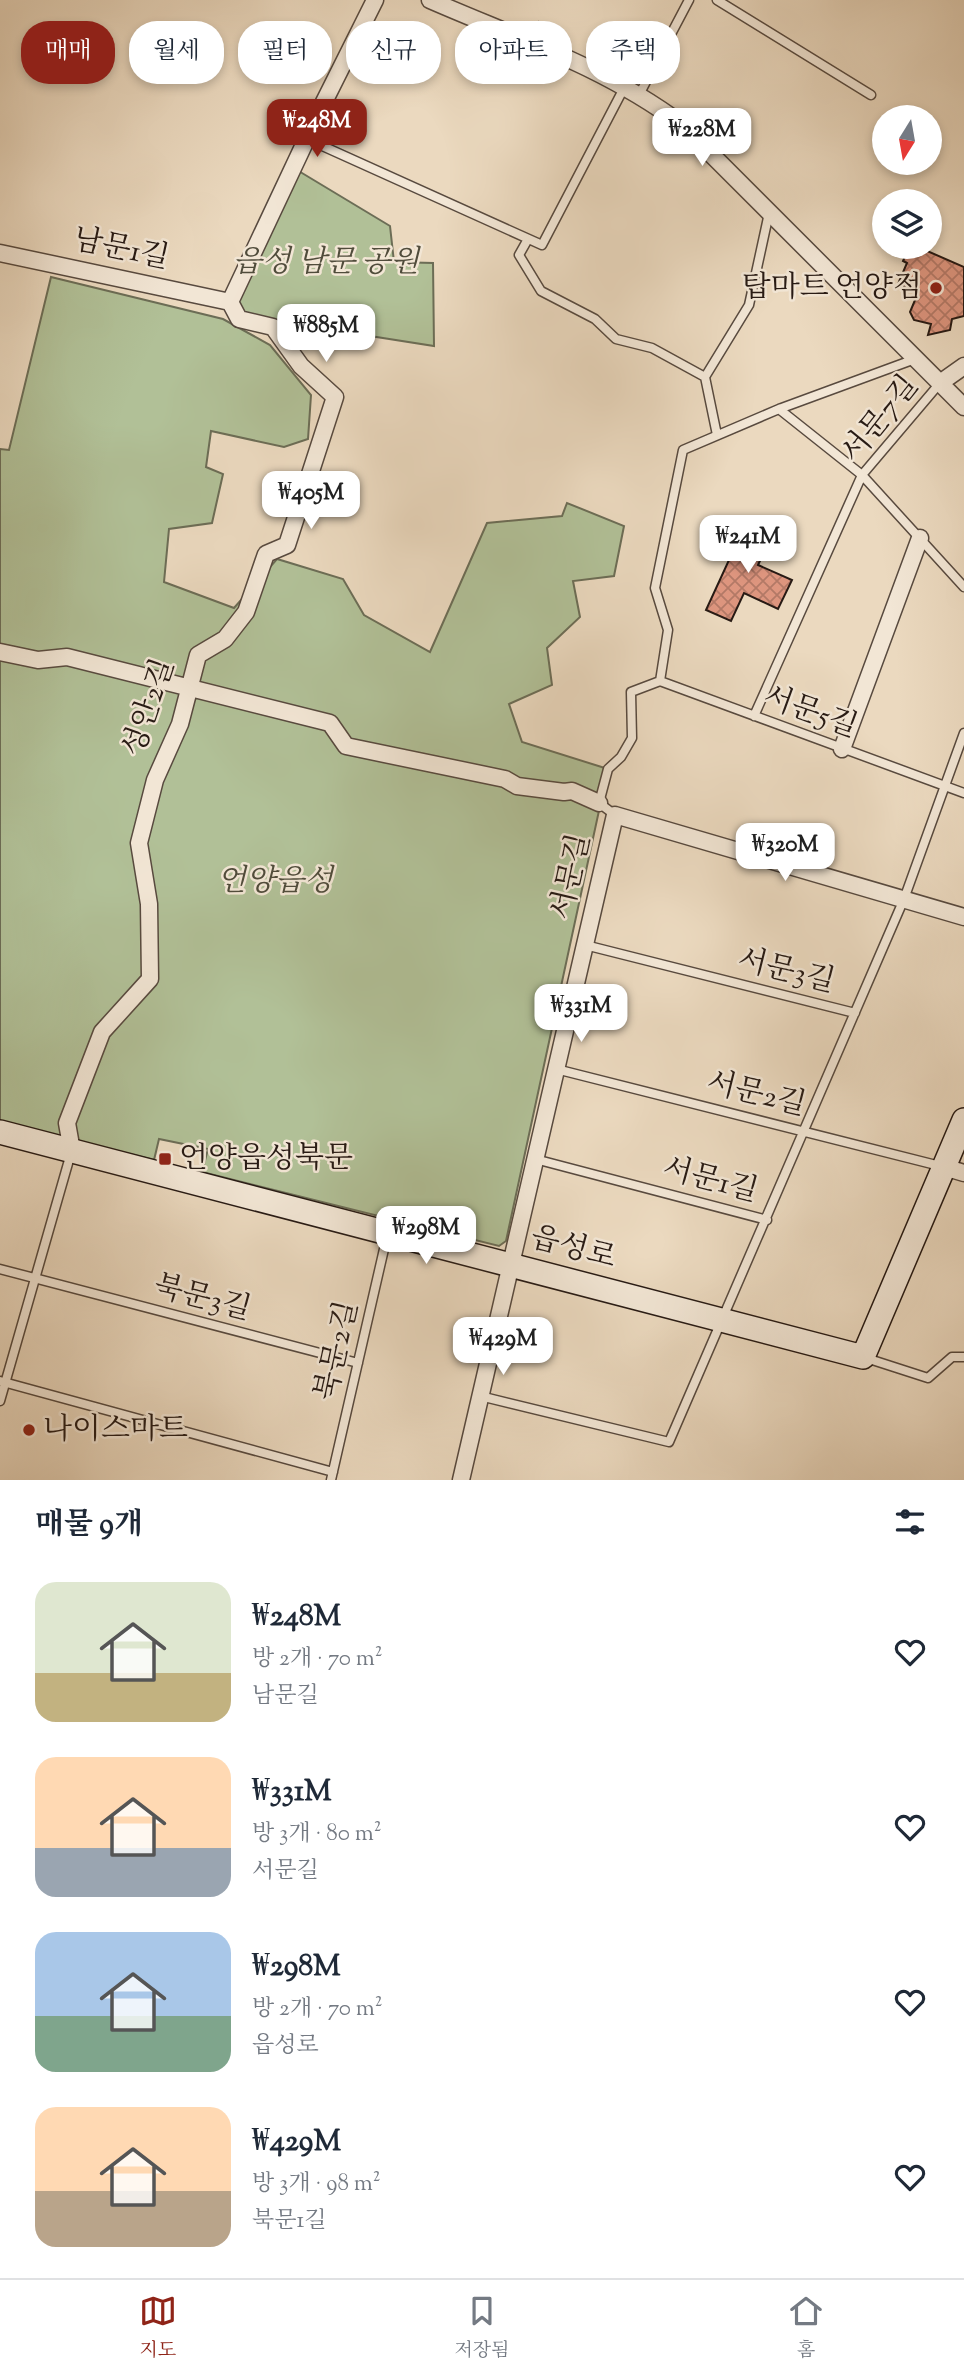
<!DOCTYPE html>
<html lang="ko">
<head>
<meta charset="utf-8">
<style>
  :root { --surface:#fff; --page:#f6f6f7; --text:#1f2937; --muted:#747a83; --line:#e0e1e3; --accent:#8f2418 }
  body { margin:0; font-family:"Sorts Mill Goudy","Noto Serif KR",serif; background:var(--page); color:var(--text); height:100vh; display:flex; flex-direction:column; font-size:26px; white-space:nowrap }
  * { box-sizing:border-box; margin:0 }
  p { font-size:23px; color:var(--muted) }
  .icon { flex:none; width:38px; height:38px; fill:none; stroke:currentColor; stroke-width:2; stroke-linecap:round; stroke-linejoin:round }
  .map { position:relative; height:1480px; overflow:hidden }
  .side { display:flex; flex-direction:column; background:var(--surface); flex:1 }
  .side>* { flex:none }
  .hud { position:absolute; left:21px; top:21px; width:922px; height:63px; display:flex; gap:14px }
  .needle { width:46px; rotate:191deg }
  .tools { position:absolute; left:872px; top:105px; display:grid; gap:14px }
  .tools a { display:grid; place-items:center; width:70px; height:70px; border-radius:50%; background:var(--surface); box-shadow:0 4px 10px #0003; font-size:35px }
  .price { position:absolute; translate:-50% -60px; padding:0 16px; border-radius:14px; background:#fff; color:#222; font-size:23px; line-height:46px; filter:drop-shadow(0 2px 4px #0008) }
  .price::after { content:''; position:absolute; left:50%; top:42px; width:21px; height:16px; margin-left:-10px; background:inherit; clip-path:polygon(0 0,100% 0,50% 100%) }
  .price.on { background:var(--accent); color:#fff }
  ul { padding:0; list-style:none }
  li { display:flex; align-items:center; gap:21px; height:175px; padding:0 35px }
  li span { display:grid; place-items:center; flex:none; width:196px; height:140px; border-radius:21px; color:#555 }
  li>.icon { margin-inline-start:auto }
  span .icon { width:84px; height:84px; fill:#fffc; stroke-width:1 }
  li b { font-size:30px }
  h2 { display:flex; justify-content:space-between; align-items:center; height:84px; padding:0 35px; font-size:30px }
  .pill { padding:0 24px; border-radius:28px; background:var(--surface); box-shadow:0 4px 10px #0003; font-size:24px; line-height:63px }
  .pill.on { background:var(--accent); color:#fff }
  .tabs { display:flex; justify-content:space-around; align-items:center; height:98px; border-top:2px solid var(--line); background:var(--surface); font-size:19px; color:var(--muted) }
  .tabs a { display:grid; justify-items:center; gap:4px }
  .tabs .on { color:var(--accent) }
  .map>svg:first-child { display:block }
</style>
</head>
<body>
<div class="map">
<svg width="964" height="1480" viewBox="0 0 964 1480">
  <defs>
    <pattern id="building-cross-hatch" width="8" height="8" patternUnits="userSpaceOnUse" patternTransform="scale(1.75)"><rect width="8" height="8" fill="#dd957e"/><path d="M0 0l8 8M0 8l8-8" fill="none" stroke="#b37966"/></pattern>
  </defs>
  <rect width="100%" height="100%" fill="#ebd9bf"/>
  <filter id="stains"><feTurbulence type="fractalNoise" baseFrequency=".00286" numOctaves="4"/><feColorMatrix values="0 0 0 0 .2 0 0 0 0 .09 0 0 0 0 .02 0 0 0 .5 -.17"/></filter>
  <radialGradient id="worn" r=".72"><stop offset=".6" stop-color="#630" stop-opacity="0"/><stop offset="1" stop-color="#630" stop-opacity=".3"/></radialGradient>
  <path fill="#b1c097" stroke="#6c6d56" stroke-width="2" d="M 297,170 L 390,226 L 394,262 L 433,263 L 434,346 L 243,316 L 238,300 Z
    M 51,277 L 223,319 L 270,345 L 311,395 L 308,439 L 284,447 L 211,431 L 206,467 L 223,474 L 212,523 L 169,529 L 164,582 L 234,608 L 277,559 L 343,579 L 364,615 L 430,652 L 487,523 L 562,516 L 567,503 L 624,526 L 614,576 L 573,581 L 580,617 L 547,648 L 552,685 L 509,704 L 522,742 L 608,769 L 506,1241 L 499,1246 L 202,1172 L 208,1149 L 159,1139 L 154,1160 L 0,1122 L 0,449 L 9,450 Z"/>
  <path fill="url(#building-cross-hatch)" stroke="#271a14" stroke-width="2" d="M 539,22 L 564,33 L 560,44 L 535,32 Z
    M 909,247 L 918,247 L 964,267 L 964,316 L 952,319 L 950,330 L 928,335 L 931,324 L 914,320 L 910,312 L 918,293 L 898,284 L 907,263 L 903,261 Z
    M 746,523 L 776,526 L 758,565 L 792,580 L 778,609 L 744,593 L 731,621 L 706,610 Z"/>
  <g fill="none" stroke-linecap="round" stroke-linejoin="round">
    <defs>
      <path id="lane" d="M 717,0 L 871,95
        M 639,95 L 689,0
        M 307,139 L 542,245 L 625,86
        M 528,239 L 519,255 L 541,291 L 595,319 L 616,339 L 652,348 L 705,377
        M 779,409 L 862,475 L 964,587
        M 717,435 L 705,377 L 749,305 L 769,213
        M 660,681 L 964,793
        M 754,716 L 862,475 L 940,383
        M 615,815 L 599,803 L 608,769 L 621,757 L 632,738 L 631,692 L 660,681 L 668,630 L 655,588 L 683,450 L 779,409 L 915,359
        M 585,945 L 855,1013
        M 556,1069 L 940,1166
        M 535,1159 L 767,1220
        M 0,1269 L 358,1363
        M 866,1358 L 928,1378 L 952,1357 L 964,1357
        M 0,1381 L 333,1472
        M 480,1396 L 669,1442 L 904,899 L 964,733
        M 0,1401 L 71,1153
        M 331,1480 L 387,1236"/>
      <path id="street" d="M 430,0 C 517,38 605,67 681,124 L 964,407
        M 0,253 L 230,302
        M 230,302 L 324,102 L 375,0
        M 940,383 L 964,366
        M 0,652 L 38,660 L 67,657 L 330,723 L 346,746 L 505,779 L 517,786 L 564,792 L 572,791 L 599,803
        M 842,749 L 920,538
        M 72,1151 L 67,1123 L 102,1032 L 150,979 L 149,904 L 139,843 L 155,780 L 180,724 L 198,655 L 225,639 L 246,612 L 266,554 L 287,545 L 335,397 L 301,366 L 273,327 L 239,319 L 230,302
        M 944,1167 L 964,1173
        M 461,1480 L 615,815 L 964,917"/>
      <path id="secondary" d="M 0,1132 L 863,1357 L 964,1120"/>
    </defs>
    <use href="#lane" stroke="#584a3f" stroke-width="11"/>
    <use href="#street" stroke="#584a3f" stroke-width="19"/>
    <use href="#secondary" stroke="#271a14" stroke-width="26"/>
    <use href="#lane" stroke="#f2e6d5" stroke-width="8"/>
    <use href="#street" stroke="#f2e6d5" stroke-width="16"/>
    <use href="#secondary" stroke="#f2e6d5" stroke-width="23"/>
  </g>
  <g fill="#8f2418" stroke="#f2e6d5" stroke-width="2.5">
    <circle cx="936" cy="288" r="7"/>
    <rect x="158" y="1152" width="14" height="14" rx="3.5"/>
    <circle cx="29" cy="1430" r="7"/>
  </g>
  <g text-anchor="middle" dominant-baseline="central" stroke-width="5" stroke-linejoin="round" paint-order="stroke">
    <g font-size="30" fill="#271a14" stroke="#f2e6d5">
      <text transform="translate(121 250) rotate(12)">남문1길</text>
      <text transform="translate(881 420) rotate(-51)">서문7길</text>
      <text transform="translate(150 708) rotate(-71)">성안2길</text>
      <text transform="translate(810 713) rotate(20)">서문5길</text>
      <text transform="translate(572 877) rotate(-77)">서문길</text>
      <text transform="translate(786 972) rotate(14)">서문3길</text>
      <text transform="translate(756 1095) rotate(14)">서문2길</text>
      <text transform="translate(710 1181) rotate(15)">서문1길</text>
      <text transform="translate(573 1249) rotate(15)">읍성로</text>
      <text transform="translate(202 1299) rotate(15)">북문3길</text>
      <text transform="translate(338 1351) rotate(-77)">북문2길</text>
    </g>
    <g font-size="30" font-style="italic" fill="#504c3b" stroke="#f2e6d5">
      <text x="326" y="263">읍성 남문 공원</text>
      <text x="275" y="882">언양읍성</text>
    </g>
    <g font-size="30" fill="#271a14" stroke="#f2e6d5" text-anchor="start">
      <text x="922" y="288" text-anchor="end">탑마트 언양점</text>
      <text x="179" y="1159">언양읍성북문</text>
      <text x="43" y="1430">나이스마트</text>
    </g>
  </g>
  <rect width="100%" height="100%" filter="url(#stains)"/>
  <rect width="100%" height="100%" fill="url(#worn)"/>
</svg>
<div class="tools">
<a><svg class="needle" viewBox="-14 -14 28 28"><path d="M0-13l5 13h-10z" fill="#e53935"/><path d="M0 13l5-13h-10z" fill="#747a83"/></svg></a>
<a><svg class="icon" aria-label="layers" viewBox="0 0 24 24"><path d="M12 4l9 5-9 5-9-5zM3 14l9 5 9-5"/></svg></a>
</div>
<b class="price on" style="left:317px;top:159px">₩248M</b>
<b class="price" style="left:702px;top:168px">₩228M</b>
<b class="price" style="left:326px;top:364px">₩885M</b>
<b class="price" style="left:311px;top:531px">₩405M</b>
<b class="price" style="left:748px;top:575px">₩241M</b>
<b class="price" style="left:785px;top:883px">₩320M</b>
<b class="price" style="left:581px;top:1044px">₩331M</b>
<b class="price" style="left:426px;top:1266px">₩298M</b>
<b class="price" style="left:503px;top:1377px">₩429M</b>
<div class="hud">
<a class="pill on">매매</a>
<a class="pill">월세</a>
<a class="pill">필터</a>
<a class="pill">신규</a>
<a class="pill">아파트</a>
<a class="pill">주택</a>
</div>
</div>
<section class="side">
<h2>매물 9개<svg class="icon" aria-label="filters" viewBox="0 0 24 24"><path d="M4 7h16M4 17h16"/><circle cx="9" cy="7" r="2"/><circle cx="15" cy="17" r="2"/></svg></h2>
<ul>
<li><span style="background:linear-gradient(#dfe7d0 65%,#c2b280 0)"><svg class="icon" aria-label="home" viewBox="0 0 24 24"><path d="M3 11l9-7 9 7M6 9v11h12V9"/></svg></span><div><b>₩248M</b><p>방 2개 · 70 m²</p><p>남문길</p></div><svg class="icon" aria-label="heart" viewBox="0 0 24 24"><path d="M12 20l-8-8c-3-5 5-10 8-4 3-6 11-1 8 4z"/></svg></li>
<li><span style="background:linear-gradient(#ffd9b3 65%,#9aa5b1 0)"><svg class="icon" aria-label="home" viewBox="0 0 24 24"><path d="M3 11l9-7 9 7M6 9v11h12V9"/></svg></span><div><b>₩331M</b><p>방 3개 · 80 m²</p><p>서문길</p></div><svg class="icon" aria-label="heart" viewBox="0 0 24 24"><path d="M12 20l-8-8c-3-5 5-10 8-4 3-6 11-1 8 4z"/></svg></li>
<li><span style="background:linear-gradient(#a9c7e8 60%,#7fa58c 0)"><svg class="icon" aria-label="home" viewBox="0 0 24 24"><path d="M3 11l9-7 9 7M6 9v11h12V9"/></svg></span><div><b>₩298M</b><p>방 2개 · 70 m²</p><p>읍성로</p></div><svg class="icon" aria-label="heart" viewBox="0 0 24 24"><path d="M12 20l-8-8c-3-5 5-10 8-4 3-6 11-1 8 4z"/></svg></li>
<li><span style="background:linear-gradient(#ffd9b3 60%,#b9a48a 0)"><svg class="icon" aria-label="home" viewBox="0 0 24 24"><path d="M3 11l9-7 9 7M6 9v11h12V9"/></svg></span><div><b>₩429M</b><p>방 3개 · 98 m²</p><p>북문1길</p></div><svg class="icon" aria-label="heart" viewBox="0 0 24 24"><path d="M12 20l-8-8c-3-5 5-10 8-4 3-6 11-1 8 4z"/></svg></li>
</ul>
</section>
<nav class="tabs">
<a class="on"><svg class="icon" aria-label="map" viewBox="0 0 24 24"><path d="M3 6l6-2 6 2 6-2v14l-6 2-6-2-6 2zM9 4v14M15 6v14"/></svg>지도</a>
<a><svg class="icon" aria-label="saved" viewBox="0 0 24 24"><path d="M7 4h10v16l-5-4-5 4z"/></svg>저장됨</a>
<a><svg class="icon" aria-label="home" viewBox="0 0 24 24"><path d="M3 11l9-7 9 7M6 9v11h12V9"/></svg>홈</a>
</nav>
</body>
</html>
